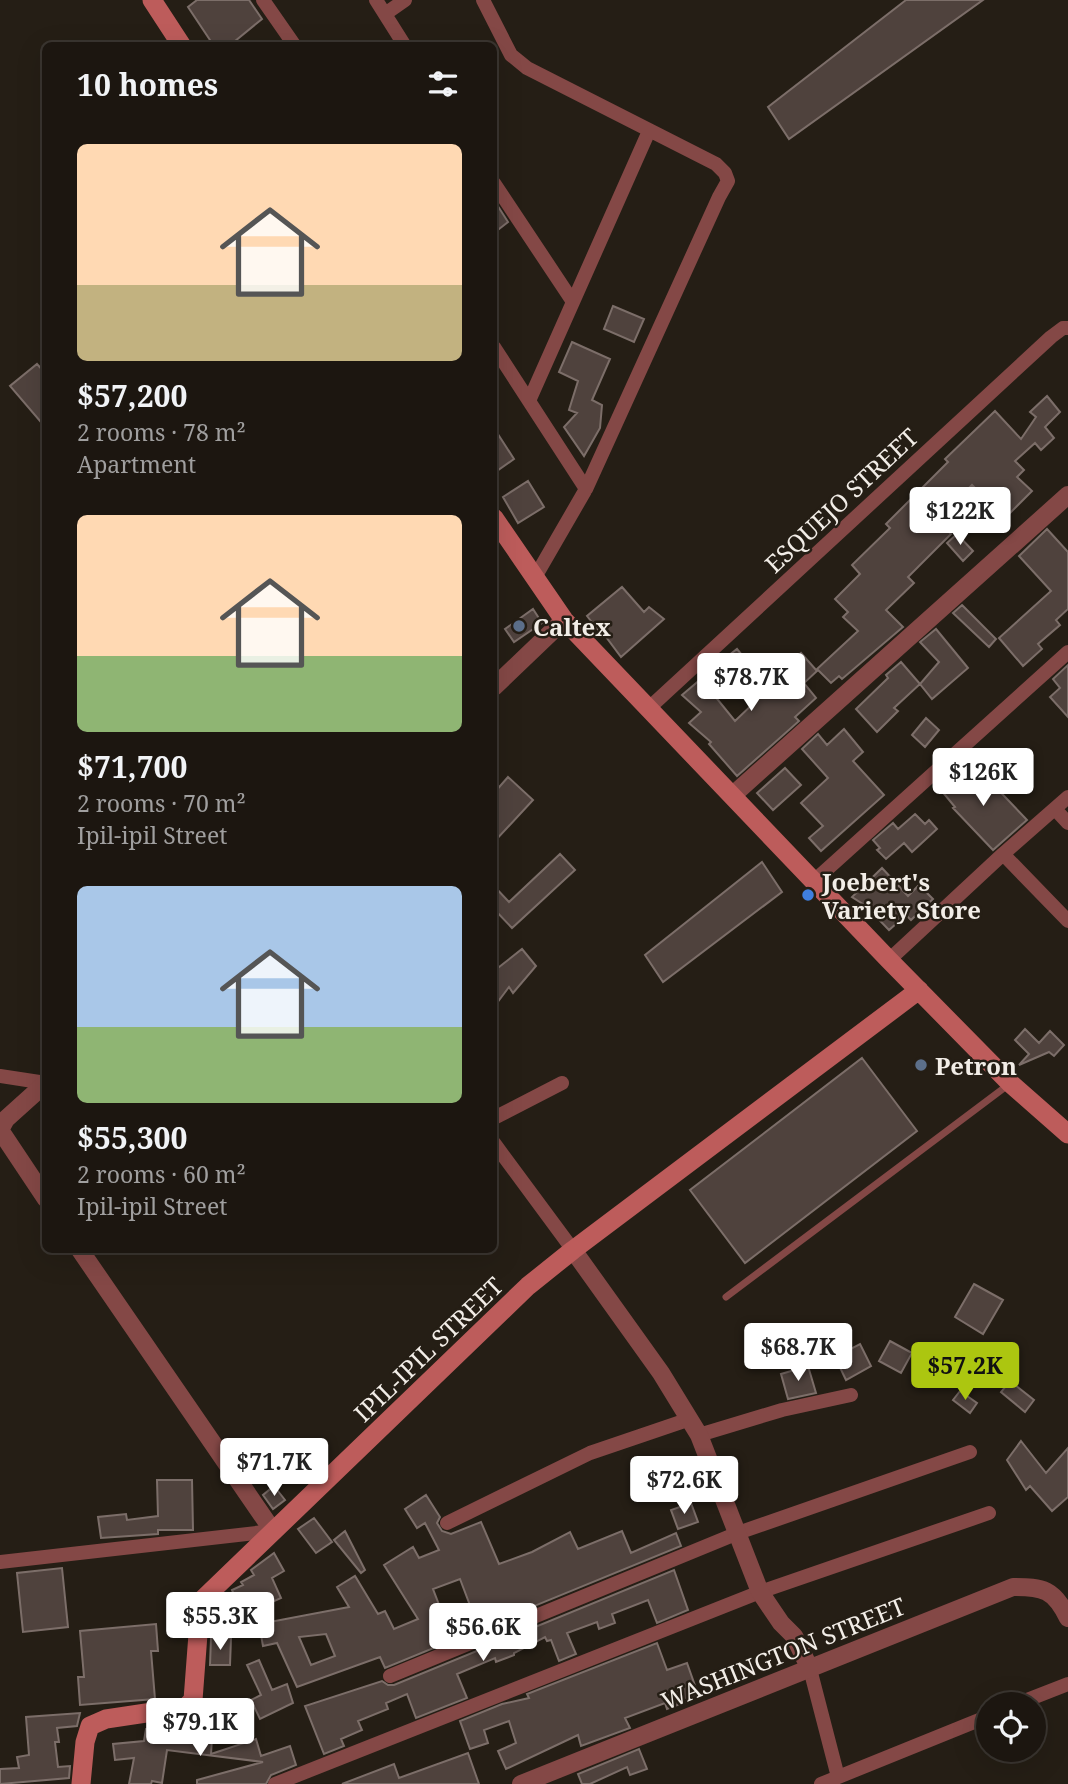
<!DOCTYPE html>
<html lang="en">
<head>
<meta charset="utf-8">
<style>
  :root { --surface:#1c1610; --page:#29231e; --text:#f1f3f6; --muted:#a09f9f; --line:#3a3530; --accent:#acc610 }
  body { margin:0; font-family:"Noto Serif",serif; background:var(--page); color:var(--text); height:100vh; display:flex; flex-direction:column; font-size:26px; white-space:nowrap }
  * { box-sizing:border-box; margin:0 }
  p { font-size:23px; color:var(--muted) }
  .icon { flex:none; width:38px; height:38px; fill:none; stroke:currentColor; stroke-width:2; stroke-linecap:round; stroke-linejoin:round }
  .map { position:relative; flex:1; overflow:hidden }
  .sheet { position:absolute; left:42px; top:42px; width:455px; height:1211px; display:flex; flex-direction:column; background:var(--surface); border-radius:10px; box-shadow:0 7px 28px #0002,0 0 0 2px var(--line) }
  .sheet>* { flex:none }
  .tools { position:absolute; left:976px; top:1692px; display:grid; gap:14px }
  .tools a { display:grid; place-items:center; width:70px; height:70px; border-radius:50%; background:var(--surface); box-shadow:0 7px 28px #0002,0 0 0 2px var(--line); font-size:35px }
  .price { position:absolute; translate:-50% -60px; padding:0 16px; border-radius:7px; background:#fff; color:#222; font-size:23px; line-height:46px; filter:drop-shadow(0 2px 4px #0008) }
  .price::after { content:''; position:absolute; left:50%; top:42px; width:21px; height:16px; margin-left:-10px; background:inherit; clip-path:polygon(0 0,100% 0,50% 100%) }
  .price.on { background:var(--accent); color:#111 }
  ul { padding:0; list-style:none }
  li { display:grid; align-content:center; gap:14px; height:371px; padding:0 35px }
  li span { display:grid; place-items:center; height:217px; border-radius:10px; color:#555 }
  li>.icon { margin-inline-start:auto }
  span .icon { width:126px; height:126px; fill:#fffc; stroke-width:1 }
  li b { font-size:30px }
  h2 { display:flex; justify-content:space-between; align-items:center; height:84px; padding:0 35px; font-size:30px }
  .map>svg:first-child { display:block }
</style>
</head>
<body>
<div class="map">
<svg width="1068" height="1784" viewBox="0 0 1068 1784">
  <rect width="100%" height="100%" fill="#251e15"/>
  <path fill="#4f423d" stroke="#7c6e69" stroke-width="2" fill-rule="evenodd" d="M 197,0 L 249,0 L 262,19 L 229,46 L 214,46 L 188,7 Z
    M 906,0 L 983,0 L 789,139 L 768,107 Z
    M 494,200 L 508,222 L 494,233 Z
    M 613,306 L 644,319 L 634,342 L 604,329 Z
    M 572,342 L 610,359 L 592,400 L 602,405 L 600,428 L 584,456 L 564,427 L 577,413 L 569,410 L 578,381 L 559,372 Z
    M 37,364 L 46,374 L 46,428 L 10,386 Z
    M 1047,396 L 1060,412 L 1045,427 L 1054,438 L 1041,450 L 1035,443 L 1015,461 L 1024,470 L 1017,477 L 1032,491 L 1005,518 L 972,485 L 937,520 L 951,534 L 908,577 L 914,583 L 886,610 L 903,627 L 842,679 L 839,676 L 831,683 L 817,669 L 858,631 L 843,617 L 848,612 L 835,599 L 860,574 L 852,565 L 890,528 L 886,524 L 948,462 L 945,459 L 995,411 L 1021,439 L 1036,417 L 1030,412 Z
    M 494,428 L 514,459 L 494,473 Z
    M 528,481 L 544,507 L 518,523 L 503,497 Z
    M 1047,529 L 1068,552 L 1068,609 L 1056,620 L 1060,625 L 1038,644 L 1042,649 L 1023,666 L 999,638 L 1051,591 L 1019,556 Z
    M 957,534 L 973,551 L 963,561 L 947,543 Z
    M 622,587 L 644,612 L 649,607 L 664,619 L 621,657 L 603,633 L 602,635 L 587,616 Z
    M 962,605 L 996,639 L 989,647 L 953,613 Z
    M 533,609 L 542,623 L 514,642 L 505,629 Z
    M 936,629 L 968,668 L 932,699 L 920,684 L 939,662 L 920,642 Z
    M 737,649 L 772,692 L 799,668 L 792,661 L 801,653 L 817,671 L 804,683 L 816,698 L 795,717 L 799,721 L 737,776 L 709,744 L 711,742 L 689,723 L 701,712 L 682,695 L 701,679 L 735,721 L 757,700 L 723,660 Z
    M 901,662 L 920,684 L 894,708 L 898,711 L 877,732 L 856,709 L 888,678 L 886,675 Z
    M 1068,665 L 1068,717 L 1050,697 L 1060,688 L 1053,679 Z
    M 926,718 L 939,730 L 925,747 L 912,735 Z
    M 844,729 L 863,752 L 853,761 L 884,795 L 821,851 L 809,838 L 823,826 L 801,803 L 828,778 L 802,749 L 818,734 L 827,745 Z
    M 785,768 L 801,785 L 773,810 L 757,793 Z
    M 959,771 L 974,789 L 986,777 L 1027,820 L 993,850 L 953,808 L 955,807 L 936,784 L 949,772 L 953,777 Z
    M 508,777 L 533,800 L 494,842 L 494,793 Z
    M 915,814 L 925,824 L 929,820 L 937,829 L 912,852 L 904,843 L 886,859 L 877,850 L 880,848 L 873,840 L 893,823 L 898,829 Z
    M 560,854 L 575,870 L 512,928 L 494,909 L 494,886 L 509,902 Z
    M 762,862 L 782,892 L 663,982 L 645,955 Z
    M 882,868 L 908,896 L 919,885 L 933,899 L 911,920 L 906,915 L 889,930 L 866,906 L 852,897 Z
    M 522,949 L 536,966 L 513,993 L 509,987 L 494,1007 L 494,971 Z
    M 1025,1029 L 1039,1043 L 1050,1031 L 1064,1045 L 1054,1056 L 1049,1052 L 1019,1065 L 1029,1054 L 1015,1040 Z
    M 862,1058 L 917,1131 L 745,1263 L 690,1190 Z
    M 974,1284 L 1003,1300 L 983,1334 L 955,1317 Z
    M 890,1341 L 912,1353 L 901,1373 L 879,1361 Z
    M 860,1344 L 871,1366 L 846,1380 L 835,1357 Z
    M 808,1366 L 816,1393 L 788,1399 L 781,1374 Z
    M 1010,1381 L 1034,1400 L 1025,1412 L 1001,1392 Z
    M 960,1391 L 977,1403 L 970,1413 L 953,1400 Z
    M 1021,1441 L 1046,1473 L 1068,1448 L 1068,1497 L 1052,1511 L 1030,1486 L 1026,1490 L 1007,1460 Z
    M 157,1480 L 192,1480 L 193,1530 L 158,1530 L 158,1534 L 101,1538 L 98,1517 L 126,1514 L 127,1520 L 158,1516 Z
    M 274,1486 L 285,1500 L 273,1509 L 263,1495 Z
    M 426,1495 L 440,1517 L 437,1523 L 442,1531 L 451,1534 L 481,1522 L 499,1564 L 532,1552 L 570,1532 L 578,1549 L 622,1531 L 631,1553 L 676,1533 L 681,1546 L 505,1618 L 500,1606 L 475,1617 L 480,1629 L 385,1668 L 380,1657 L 297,1687 L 277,1643 L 263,1646 L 259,1624 L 349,1607 L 337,1587 L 355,1576 L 378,1614 L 385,1611 L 394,1629 L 418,1619 L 384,1565 L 413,1547 L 419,1558 L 439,1550 L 425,1523 L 417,1528 L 405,1509 ZM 460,1579 L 474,1616 L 448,1628 L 433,1589 ZM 326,1634 L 335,1656 L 311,1665 L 299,1637 Z
    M 691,1503 L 698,1522 L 678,1529 L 671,1510 Z
    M 314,1518 L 332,1542 L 316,1553 L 298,1529 Z
    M 345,1531 L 365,1570 L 361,1573 L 334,1540 Z
    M 274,1553 L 284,1571 L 272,1578 L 281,1598 L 237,1618 L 235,1597 L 232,1590 L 243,1585 L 241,1582 L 254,1575 L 251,1570 Z
    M 62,1568 L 68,1627 L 23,1632 L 17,1573 Z
    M 674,1570 L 688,1610 L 657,1623 L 648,1600 L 612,1614 L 615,1623 L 599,1629 L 597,1622 L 567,1633 L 576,1654 L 559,1661 L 551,1640 L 547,1641 L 545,1637 L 514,1653 L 514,1655 L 496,1662 L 495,1658 L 457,1674 L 467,1698 L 416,1718 L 407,1694 L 386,1703 L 388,1709 L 358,1721 L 362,1730 L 341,1739 L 344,1746 L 324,1754 L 305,1706 L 382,1681 L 388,1685 L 394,1685 Z
    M 156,1624 L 158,1651 L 151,1651 L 155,1699 L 80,1705 L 78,1677 L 84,1677 L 80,1631 Z
    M 211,1638 L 231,1638 L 230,1665 L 210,1665 Z
    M 657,1643 L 667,1670 L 687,1663 L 699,1697 L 667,1709 L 665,1703 L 625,1718 L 630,1728 L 581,1746 L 578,1735 L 506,1769 L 498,1751 L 516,1743 L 509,1721 L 484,1730 L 488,1743 L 470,1749 L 460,1721 L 502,1704 L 529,1698 L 527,1694 Z
    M 259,1660 L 272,1690 L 287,1684 L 293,1703 L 260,1719 L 251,1700 L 261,1695 L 247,1665 Z
    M 80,1713 L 77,1726 L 57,1728 L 59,1742 L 55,1742 L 58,1767 L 70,1766 L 69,1778 L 0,1784 L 0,1769 L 19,1768 L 17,1757 L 29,1755 L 26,1717 Z
    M 146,1729 L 212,1738 L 211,1754 L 256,1739 L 261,1756 L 290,1746 L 296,1765 L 271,1775 L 266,1784 L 197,1784 L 197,1780 L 263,1762 L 167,1750 L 162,1783 L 152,1781 L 151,1784 L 129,1784 L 134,1758 L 115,1760 L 113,1744 L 144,1741 Z
    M 639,1749 L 647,1769 L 630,1775 L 627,1767 L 590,1784 L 582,1784 L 578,1774 Z
    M 468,1753 L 479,1784 L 342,1784 L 394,1764 L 399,1778 Z"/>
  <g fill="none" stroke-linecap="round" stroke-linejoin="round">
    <path stroke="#844846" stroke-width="7" d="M 726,1297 L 1008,1085"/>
    <path stroke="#844846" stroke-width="14" d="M 263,0 L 295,46
      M 376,0 L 405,46
      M 483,0 L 511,55 L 527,68 L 716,164 L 725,173 L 728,181 L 719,197 L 586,489 L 534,579
      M 385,14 L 405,0
      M 494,183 L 573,302
      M 494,347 L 586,489
      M 529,401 L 649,131
      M 648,709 L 1051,337 L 1063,328 L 1068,328
      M 1055,809 L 1068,823
      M 1003,854 L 1068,797
      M 814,881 L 1068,652
      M 889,960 L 1003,854 L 1068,921
      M 0,1076 L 46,1083
      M 494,1118 L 562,1083
      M 494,1143 L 573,1250
      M 699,1435 L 782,1410 L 851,1395
      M 447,1523 L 590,1453 L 690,1419
      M 0,1562 L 273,1531
      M 810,1669 L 838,1777
      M 390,1676 L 738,1533 L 970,1452
      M 1017,1704 L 1068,1684
      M 275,1784 L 760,1592 L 989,1513
      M 821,1784 L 989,1716"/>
    <path stroke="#844846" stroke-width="18" d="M 494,687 L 564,620
      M 733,795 L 1068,495
      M 46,1083 L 6,1119 L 0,1130 L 46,1199
      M 80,1250 L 273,1531
      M 573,1250 L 661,1373 L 699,1435 L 760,1592 L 781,1623 L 794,1636 L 810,1669
      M 521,1784 L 1013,1587 C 1043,1587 1054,1589 1068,1618"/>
    <path stroke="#bd5c5b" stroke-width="19" d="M 152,0 L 182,46
      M 494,518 L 564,620 L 889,960 L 1010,1083 L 1068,1134
      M 81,1784 L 85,1742 L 90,1726 L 106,1719 L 186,1707 L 193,1700 L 199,1621 L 203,1599 L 528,1286 L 573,1250 L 919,990"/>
  </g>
  <g fill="#5c6f8a" stroke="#251e15" stroke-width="2.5">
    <circle cx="519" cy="626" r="7"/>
    <circle cx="921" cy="1065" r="7"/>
  </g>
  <circle fill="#3f7fe0" stroke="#251e15" stroke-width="2.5" cx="808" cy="895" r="7"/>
  <g text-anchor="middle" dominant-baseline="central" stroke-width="5" stroke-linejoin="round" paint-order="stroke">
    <g font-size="24" fill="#f2ede7" stroke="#251e15">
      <text transform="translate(841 500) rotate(-43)">ESQUEJO STREET</text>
      <text transform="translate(428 1349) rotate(-44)">IPIL-IPIL STREET</text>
      <text transform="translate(783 1653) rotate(-22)">WASHINGTON STREET</text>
    </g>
    <g font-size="24" font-weight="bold" fill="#f2ede7" stroke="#251e15" text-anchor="start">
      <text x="533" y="626">Caltex</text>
      <text x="822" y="881">Joebert's<tspan x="822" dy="28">Variety Store</tspan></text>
      <text x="935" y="1065">Petron</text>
    </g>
  </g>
</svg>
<div class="tools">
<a><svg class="icon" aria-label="locate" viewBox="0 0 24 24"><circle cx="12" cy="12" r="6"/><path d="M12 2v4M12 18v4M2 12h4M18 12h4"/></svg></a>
</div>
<b class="price" style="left:960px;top:547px">$122K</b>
<b class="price" style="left:751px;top:713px">$78.7K</b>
<b class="price" style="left:983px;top:808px">$126K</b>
<b class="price" style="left:798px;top:1383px">$68.7K</b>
<b class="price on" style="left:965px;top:1402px">$57.2K</b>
<b class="price" style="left:274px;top:1498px">$71.7K</b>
<b class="price" style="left:684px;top:1516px">$72.6K</b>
<b class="price" style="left:220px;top:1652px">$55.3K</b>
<b class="price" style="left:483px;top:1663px">$56.6K</b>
<b class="price" style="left:200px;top:1758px">$79.1K</b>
<section class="sheet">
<h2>10 homes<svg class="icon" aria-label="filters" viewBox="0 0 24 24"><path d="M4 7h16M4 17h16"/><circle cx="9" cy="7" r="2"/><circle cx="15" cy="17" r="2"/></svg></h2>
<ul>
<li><span style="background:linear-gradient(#ffd9b3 65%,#c2b280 0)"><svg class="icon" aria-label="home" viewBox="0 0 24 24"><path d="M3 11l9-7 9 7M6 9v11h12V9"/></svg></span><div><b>$57,200</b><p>2 rooms · 78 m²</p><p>Apartment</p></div></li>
<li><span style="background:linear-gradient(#ffd9b3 65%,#8fb573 0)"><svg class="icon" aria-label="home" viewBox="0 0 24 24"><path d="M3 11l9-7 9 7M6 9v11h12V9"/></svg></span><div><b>$71,700</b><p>2 rooms · 70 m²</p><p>Ipil-ipil Street</p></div></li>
<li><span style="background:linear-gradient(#a9c7e8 65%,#8fb573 0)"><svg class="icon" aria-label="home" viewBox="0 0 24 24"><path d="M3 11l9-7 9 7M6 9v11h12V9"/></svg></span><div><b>$55,300</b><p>2 rooms · 60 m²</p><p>Ipil-ipil Street</p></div></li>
</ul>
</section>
</div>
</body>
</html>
